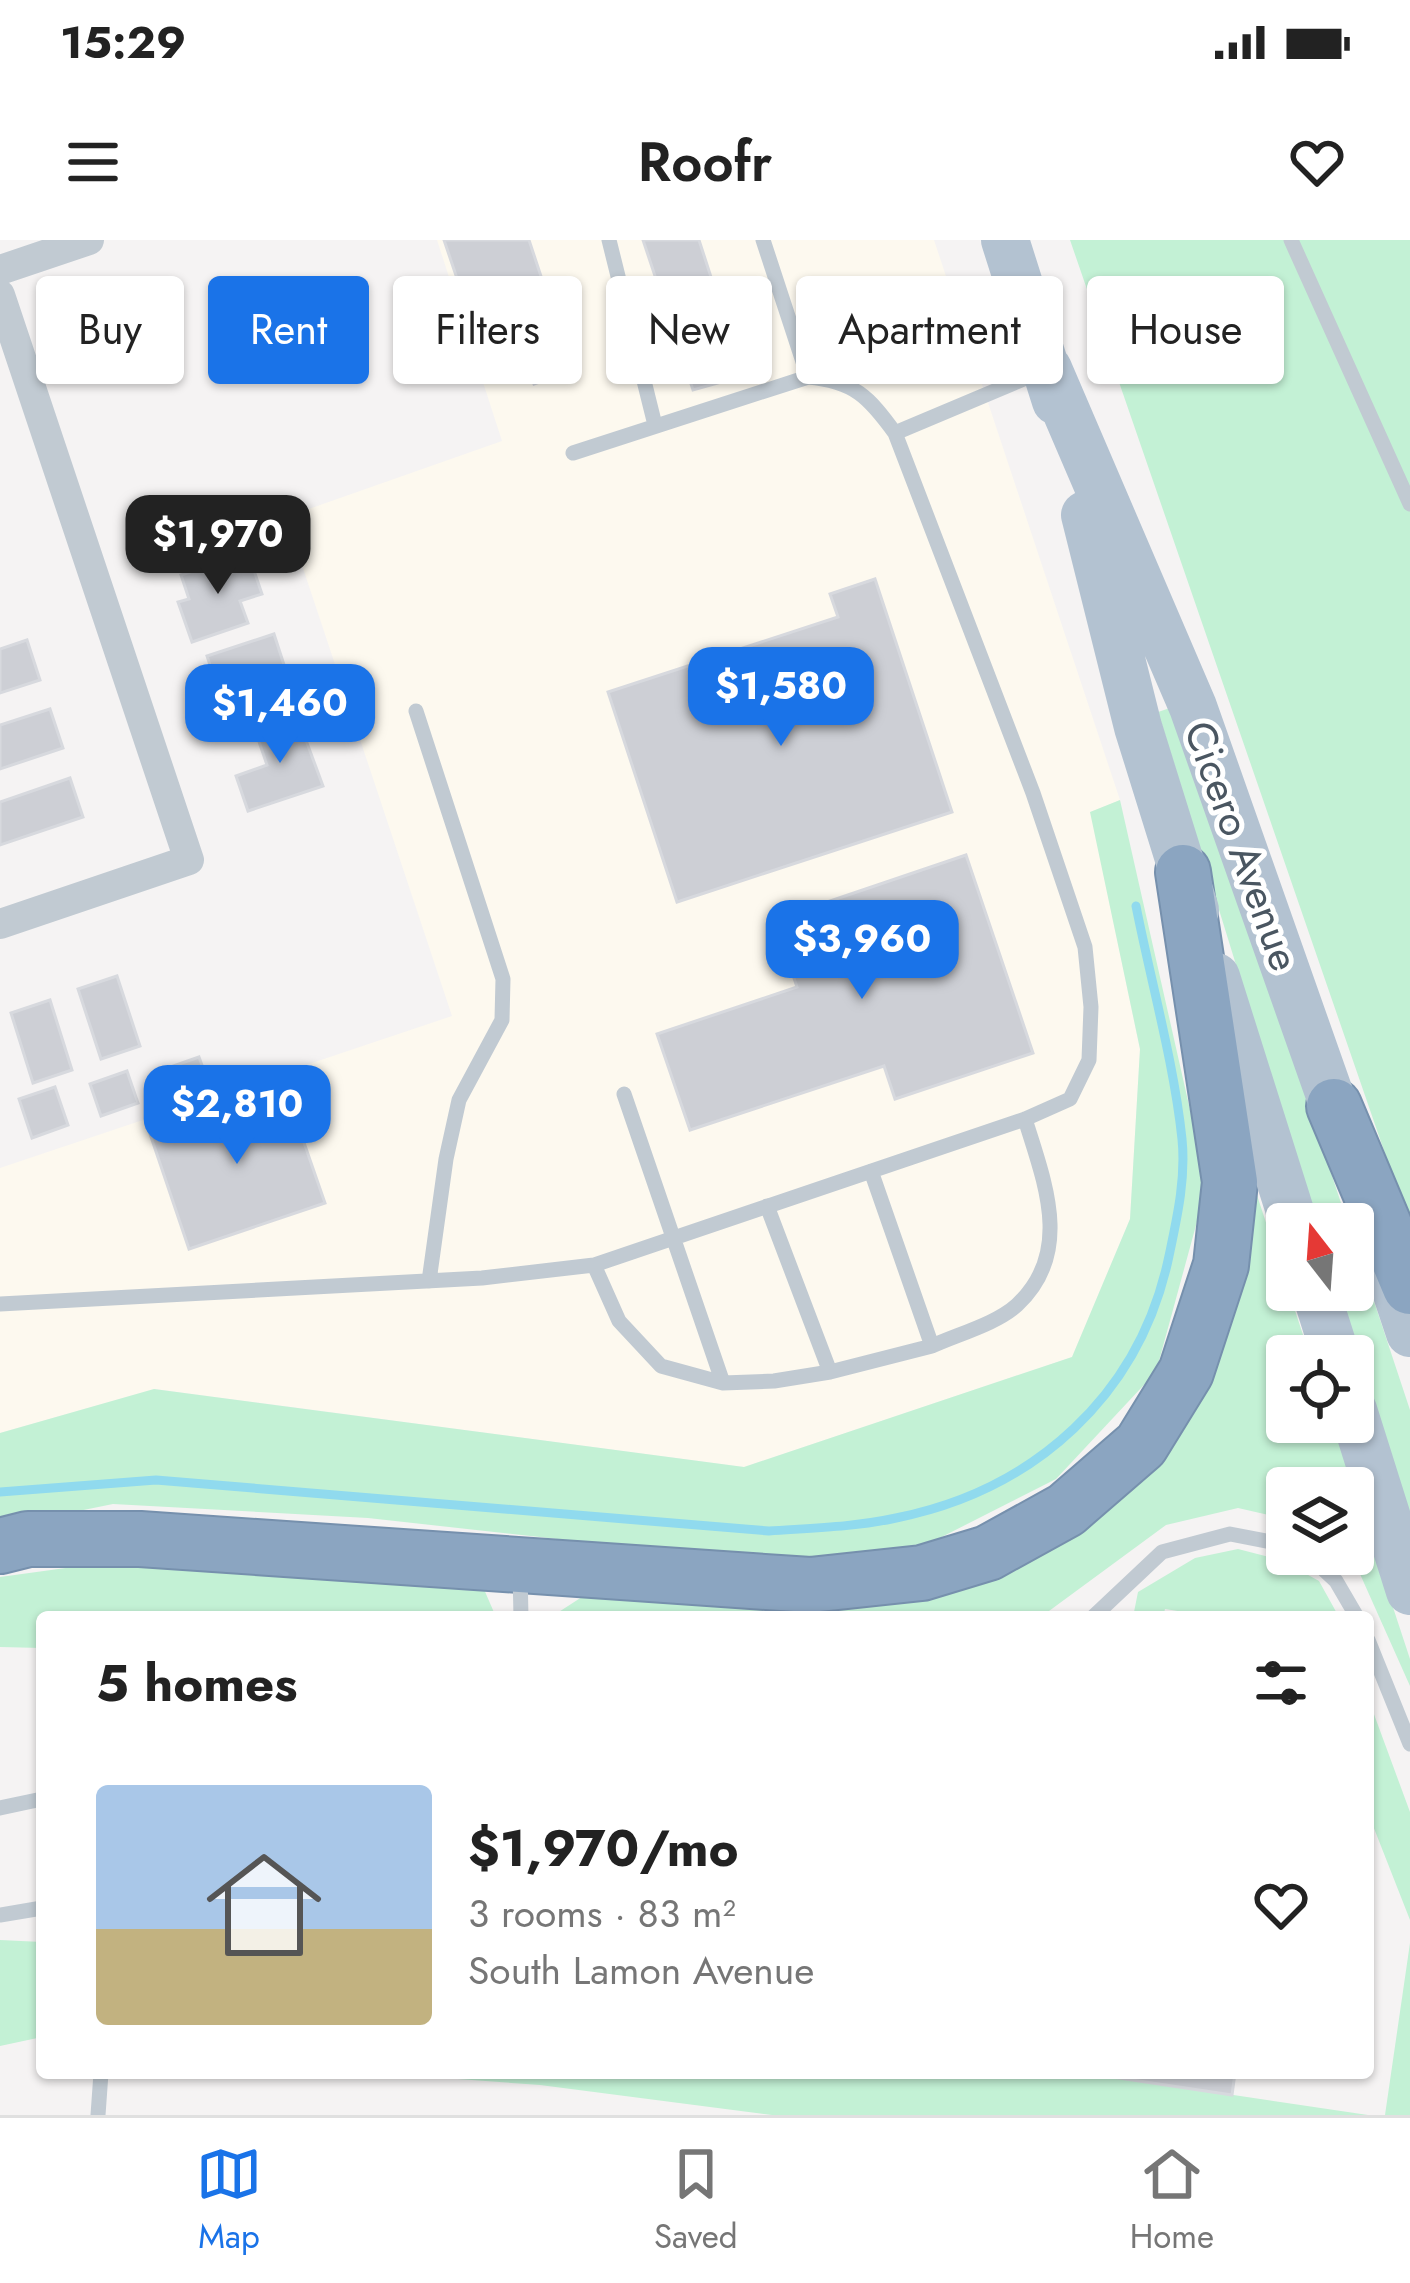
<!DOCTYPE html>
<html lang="en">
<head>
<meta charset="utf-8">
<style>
  :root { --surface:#fff; --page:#f6f6f6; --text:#222; --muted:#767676; --line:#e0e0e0; --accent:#1a73e8 }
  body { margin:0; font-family:Jost,sans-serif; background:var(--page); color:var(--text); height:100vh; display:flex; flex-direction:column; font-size:45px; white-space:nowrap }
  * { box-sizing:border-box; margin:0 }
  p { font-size:39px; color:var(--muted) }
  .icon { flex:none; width:66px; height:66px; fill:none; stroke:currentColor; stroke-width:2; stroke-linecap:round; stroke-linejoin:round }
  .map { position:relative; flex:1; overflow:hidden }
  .side { position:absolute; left:36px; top:1371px; width:1338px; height:468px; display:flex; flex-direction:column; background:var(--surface); border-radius:12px; box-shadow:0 3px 9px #0004 }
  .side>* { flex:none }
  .guide { position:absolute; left:36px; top:36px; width:1338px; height:108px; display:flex; gap:24px }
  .needle { width:78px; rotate:343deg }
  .tools { position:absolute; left:1266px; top:963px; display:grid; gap:24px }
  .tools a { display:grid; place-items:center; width:108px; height:108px; border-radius:12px; background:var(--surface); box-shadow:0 3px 9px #0004; font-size:60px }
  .price { position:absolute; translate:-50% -102px; padding:0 27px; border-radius:24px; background:var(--accent); color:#fff; font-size:39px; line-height:78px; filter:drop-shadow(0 3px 6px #0008) }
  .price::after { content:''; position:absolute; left:50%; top:72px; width:36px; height:27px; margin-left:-18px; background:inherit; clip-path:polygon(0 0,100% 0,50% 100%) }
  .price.selected { background:#222; color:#fff }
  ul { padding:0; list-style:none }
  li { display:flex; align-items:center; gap:36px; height:300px; padding:0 60px }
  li+li { border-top:3px solid var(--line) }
  li span { display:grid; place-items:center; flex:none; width:336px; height:240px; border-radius:12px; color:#555 }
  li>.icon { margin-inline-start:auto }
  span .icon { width:144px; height:144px; fill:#fffc; stroke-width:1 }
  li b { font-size:51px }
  h2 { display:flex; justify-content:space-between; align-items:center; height:144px; padding:0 60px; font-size:51px }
  .chip { padding:0 42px; border-radius:12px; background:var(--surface); box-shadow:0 3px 9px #0004; font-size:42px; line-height:108px }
  .chip.selected { background:var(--accent); color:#fff }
  .status { display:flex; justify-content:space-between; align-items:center; height:84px; padding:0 60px; background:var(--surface); direction:ltr }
  .status svg { height:33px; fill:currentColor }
  header { display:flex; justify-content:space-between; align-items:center; height:156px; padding:0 60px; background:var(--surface); font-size:54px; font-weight:600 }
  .menu { display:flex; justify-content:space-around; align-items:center; height:168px; border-top:3px solid var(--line); background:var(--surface); font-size:33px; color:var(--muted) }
  .menu a { display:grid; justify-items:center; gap:6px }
  .menu .selected { color:var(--accent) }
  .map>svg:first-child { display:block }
</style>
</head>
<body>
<div class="status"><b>15:29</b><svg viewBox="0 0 49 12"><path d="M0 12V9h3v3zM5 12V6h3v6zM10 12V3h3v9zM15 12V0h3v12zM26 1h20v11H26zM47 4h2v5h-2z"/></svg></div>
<header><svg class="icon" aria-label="menu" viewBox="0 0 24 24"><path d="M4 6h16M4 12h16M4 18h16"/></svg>Roofr<svg class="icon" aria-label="heart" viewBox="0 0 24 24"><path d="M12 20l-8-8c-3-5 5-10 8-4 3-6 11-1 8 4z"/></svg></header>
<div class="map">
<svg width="1410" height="1875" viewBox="0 0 1410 1875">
  <rect width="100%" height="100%" fill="#f5f3f3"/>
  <path fill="#fdf9ef" d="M 437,0 L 934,0 L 1120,560 L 1091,573 L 1140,810 L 1130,979 L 1072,1117 L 744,1227 L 155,1149 L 0,1193 L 0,928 L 452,776 L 286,277 L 502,201 Z"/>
  <path fill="#c3f1d5" d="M 1070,0 L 1410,0 L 1410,986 Z
    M 1176,466 L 1348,984 L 1316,984 L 1158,472 Z
    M 1120,560 L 1207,945 L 1156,1132 L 1056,1239 L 914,1311 L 755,1321 L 368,1278 L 113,1264 L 0,1287 L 0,1193 L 154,1149 L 744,1227 L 1072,1117 L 1130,979 L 1140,809 L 1090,572 Z
    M 1252,940 L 1310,1116 L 1287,1116 L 1287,1182 L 1332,1182 L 1410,1419 L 1410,1446 L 1360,1334 L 1341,1314 L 1353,1314 L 1353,1248 L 1287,1248 L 1287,1279 L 1238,1268 L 1166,1285 L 1049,1371 L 1032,1377 L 551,1377 L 585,1355 L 818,1371 L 1133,1239 Z
    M 1353,998 L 1410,1170 L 1410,1287 L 1337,1050 L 1353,1050 Z
    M 1238,1309 L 1281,1320 L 1319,1341 L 1339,1377 L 1215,1377 L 1165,1369 L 1163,1377 L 1133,1377 L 1138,1352 L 1195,1318 Z
    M 124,1320 L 483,1347 L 496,1377 L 42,1377 L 42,1408 L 0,1407 L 0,1337 Z
    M 1368,1458 L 1410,1572 L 1410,1680 L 1368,1573 Z
    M 0,1700 L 42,1702 L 42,1797 L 0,1806 Z
    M 1410,1703 L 1410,1875 L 1385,1875 Z
    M 374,1833 L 1086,1833 L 1368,1875 L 772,1875 L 540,1845 Z"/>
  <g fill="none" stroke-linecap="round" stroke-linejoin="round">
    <path stroke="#90daee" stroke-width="9" d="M 0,1252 L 156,1240 L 769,1291 C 812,1288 855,1287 896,1278 C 1035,1250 1140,1155 1169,1016 C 1177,978 1186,939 1182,899 C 1174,823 1151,742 1136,666"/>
  </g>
  <path fill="#cdcfd5" stroke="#d7d9de" stroke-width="3" d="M 444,0 L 529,0 L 566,112 L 553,116 L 559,135 L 534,144 L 527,123 L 490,136 Z
    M 643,0 L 699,0 L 743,136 L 693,150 Z
    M 248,313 L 262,354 L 240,361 L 248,383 L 192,402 L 178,362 L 189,359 L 181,335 Z
    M 875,339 L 952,572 L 677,662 L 608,452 L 838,377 L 830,354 Z
    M 274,394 L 287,434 L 248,447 L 256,471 L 219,484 L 205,443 L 215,440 L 207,416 Z
    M 27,400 L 40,440 L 0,453 L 0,409 Z
    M 50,469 L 63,508 L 0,529 L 0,485 Z
    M 297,476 L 323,546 L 248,571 L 236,536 L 267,525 L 255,490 Z
    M 70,538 L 83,577 L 0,605 L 0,562 Z
    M 966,615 L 1033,813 L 895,859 L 884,826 L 690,890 L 657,794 L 797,747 L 774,680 Z
    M 117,736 L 140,806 L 101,819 L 78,749 Z
    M 50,760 L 72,830 L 33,843 L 11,773 Z
    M 199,817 L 211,850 L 174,863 L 162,830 Z
    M 127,831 L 138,863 L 101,876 L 90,844 Z
    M 284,845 L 325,963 L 189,1009 L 149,891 Z
    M 55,847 L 68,885 L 32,898 L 19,859 Z
    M 1086,1833 L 1235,1833 L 1232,1855 Z"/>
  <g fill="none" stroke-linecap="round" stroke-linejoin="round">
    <defs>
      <path id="motorway" d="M 1334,866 L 1410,1047
        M 0,1306 L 28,1299 L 140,1299 L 810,1345 L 922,1333 L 988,1313 L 1066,1270 L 1141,1205 L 1186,1132 L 1221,1025 L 1230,942 L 1183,632"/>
    </defs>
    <use href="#motorway" stroke="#7690ad" stroke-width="58"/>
    <path stroke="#c1cad2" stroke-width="15" d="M 609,0 L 655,185
      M 763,0 L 808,137
      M 1291,0 L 1410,264
      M 573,213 L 808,137 C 854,141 869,157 895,193
      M 416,471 L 503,739 L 502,780 L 459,860 L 446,919 L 429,1041
      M 624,854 L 723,1143
      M 871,931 L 932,1106 C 958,1094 996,1084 1017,1065 C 1074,1012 1044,941 1025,879
      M 767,966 L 830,1132
      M 594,1025 L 619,1081 L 661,1126 L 723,1143 L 774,1141 L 830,1132 L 932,1106
      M 0,1064 L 482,1038 L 594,1025 L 1025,879 L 1070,859 L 1089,820 L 1091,767 L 1085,707 L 1033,553 L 895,193 L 1040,132
      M 1307,1314 L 1336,1341 L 1357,1377
      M 520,1332 L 521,1377
      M 1093,1377 L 1162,1312 L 1230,1294 L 1287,1305
      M 1368,1400 L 1410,1504
      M 0,1568 L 42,1559
      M 0,1675 L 42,1668
      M 98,1875 L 101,1833"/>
    <path stroke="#c1cad2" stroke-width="30" d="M 0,30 L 89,0
      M 0,55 L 189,620 L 0,684"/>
    <path stroke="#b3c2d1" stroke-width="48" d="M 1005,0 L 1056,161
      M 1048,129 L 1193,467 L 1346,901
      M 1085,275 L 1138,487 L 1195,670
      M 1216,737 L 1294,984
      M 1383,1012 L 1410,1093
      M 1315,1050 L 1336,1116
      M 1353,1170 L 1410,1351"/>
    <use href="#motorway" stroke="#8ba5c1" stroke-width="54"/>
  </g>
  <g text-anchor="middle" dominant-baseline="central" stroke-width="10" stroke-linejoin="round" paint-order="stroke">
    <g font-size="42" fill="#4a5661" stroke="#fff">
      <text transform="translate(1242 606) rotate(70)">Cicero Avenue</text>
    </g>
  </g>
</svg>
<div class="tools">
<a><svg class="needle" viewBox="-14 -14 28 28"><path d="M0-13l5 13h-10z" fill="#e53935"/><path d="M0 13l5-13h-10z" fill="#767676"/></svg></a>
<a><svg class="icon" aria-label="locate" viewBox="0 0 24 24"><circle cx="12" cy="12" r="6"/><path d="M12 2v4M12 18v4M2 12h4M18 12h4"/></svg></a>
<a><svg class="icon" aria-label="layers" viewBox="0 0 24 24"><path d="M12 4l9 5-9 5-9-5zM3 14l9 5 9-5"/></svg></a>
</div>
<b class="price selected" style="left:218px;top:357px">$1,970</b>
<b class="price" style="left:781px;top:509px">$1,580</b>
<b class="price" style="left:280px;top:526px">$1,460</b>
<b class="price" style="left:862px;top:762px">$3,960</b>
<b class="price" style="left:237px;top:927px">$2,810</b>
<div class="guide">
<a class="chip">Buy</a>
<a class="chip selected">Rent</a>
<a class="chip">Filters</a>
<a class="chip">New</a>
<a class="chip">Apartment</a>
<a class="chip">House</a>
</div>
<section class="side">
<h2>5 homes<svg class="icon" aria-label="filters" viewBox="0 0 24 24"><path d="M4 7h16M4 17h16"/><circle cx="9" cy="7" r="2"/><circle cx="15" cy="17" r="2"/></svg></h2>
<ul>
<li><span style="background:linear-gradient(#a9c7e8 60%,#c2b280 0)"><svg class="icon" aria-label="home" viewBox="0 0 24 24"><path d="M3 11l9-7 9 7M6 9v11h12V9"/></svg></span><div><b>$1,970/mo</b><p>3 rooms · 83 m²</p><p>South Lamon Avenue</p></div><svg class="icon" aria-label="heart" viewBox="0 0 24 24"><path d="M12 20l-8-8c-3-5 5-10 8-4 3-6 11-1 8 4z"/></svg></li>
</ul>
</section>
</div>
<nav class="menu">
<a class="selected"><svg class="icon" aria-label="map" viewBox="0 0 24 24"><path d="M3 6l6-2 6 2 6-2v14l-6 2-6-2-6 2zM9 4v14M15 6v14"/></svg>Map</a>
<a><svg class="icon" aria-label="saved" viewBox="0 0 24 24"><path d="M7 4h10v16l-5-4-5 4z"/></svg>Saved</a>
<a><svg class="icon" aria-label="home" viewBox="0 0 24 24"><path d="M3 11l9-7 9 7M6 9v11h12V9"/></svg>Home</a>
</nav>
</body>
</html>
